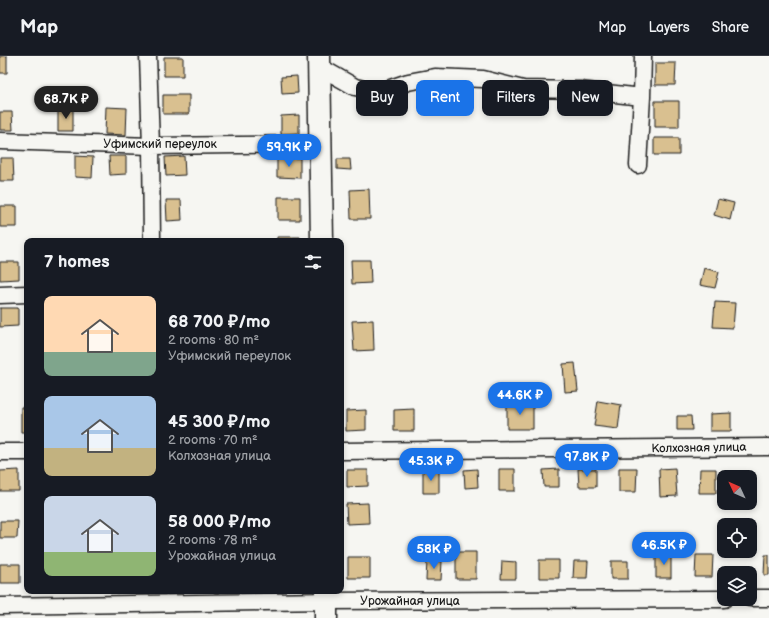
<!DOCTYPE html>
<html lang="en">
<head>
<meta charset="utf-8">
<style>
  :root { --surface:#171b24; --page:#242831; --text:#f1f3f6; --muted:#9ea1a6; --line:#363941; --accent:#1a73e8 }
  body { margin:0; font-family:"Balsamiq Sans",sans-serif; background:var(--page); color:var(--text); height:100vh; display:flex; flex-direction:column; font-size:15px; white-space:nowrap }
  * { box-sizing:border-box; margin:0 }
  p { font-size:13px; color:var(--muted) }
  .icon { flex:none; width:22px; height:22px; fill:none; stroke:currentColor; stroke-width:2; stroke-linecap:round; stroke-linejoin:round }
  .map { position:relative; flex:1; overflow:hidden }
  .details { position:absolute; left:24px; top:182px; width:320px; height:356px; display:flex; flex-direction:column; background:var(--surface); border-radius:8px; box-shadow:0 2px 6px #0003 }
  .details>* { flex:none }
  .guide { position:absolute; left:356px; top:24px; width:353px; height:36px; display:flex; gap:8px }
  .needle { width:26px; rotate:314deg }
  .controls { position:absolute; left:717px; top:414px; display:grid; gap:8px }
  .controls a { display:grid; place-items:center; width:40px; height:40px; border-radius:8px; background:var(--surface); box-shadow:0 2px 6px #0003; font-size:20px }
  .price { position:absolute; translate:-50% -34px; padding:0 9px; border-radius:14px; background:var(--accent); color:#fff; font-size:13px; line-height:26px; filter:drop-shadow(0 1px 2px #0008) }
  .price::after { content:''; position:absolute; left:50%; top:24px; width:12px; height:9px; margin-left:-6px; background:inherit; clip-path:polygon(0 0,100% 0,50% 100%) }
  .price.selected { background:#222; color:#fff }
  ul { padding:0; list-style:none }
  li { display:flex; align-items:center; gap:12px; height:100px; padding:0 20px }
  li span { display:grid; place-items:center; flex:none; width:112px; height:80px; border-radius:8px; color:#555 }
  li>.icon { margin-inline-start:auto }
  span .icon { width:48px; height:48px; fill:#fffc; stroke-width:1 }
  li b { font-size:17px }
  h2 { display:flex; justify-content:space-between; align-items:center; height:48px; padding:0 20px; font-size:17px }
  .tag { padding:0 14px; border-radius:8px; background:var(--surface); box-shadow:0 2px 6px #0003; font-size:14px; line-height:36px }
  .tag.selected { background:var(--accent); color:#fff }
  header { display:flex; align-items:center; gap:24px; box-sizing:border-box; height:56px; padding:0 20px; background:var(--surface); border-bottom:1px solid var(--line) }
  header strong { font-size:19px }
  nav { display:flex; gap:22px; margin-inline-start:auto; font-size:14px }
  .map>svg:first-child { display:block }
</style>
</head>
<body>
<header>
<strong>Map</strong>
<nav><a>Map</a><a>Layers</a><a>Share</a></nav>
</header>
<div class="map">
<svg width="769" height="562" viewBox="0 0 769 562">
  <rect width="100%" height="100%" fill="#f6f6f2"/>
  <filter id="ink" filterUnits="userSpaceOnUse"><feTurbulence type="fractalNoise" baseFrequency=".025" numOctaves="2"/><feDisplacementMap in="SourceGraphic" scale="8" xChannelSelector="R" yChannelSelector="G"/><feConvolveMatrix kernelMatrix="1 2 1 2 8 2 1 2 1" color-interpolation-filters="sRGB"/></filter>
  <g filter="url(#ink)">
    <path fill="#d9c090" stroke="#1c1c1c" d="M 0,0 L 7,0 L 7,17 L 0,17 Z
      M 164,1 L 183,1 L 183,20 L 164,20 Z
      M 655,7 L 676,7 L 675,29 L 655,29 Z
      M 297,20 L 298,37 L 282,38 L 281,21 Z
      M 163,39 L 189,39 L 189,58 L 163,58 Z
      M 655,45 L 679,45 L 679,71 L 655,71 Z
      M 106,51 L 127,52 L 126,79 L 105,78 Z
      M 58,53 L 73,53 L 73,75 L 58,75 Z
      M 0,56 L 12,56 L 13,74 L 0,74 Z
      M 299,59 L 299,77 L 281,78 L 281,60 Z
      M 654,82 L 679,82 L 679,99 L 654,99 Z
      M 75,100 L 93,101 L 92,122 L 75,121 Z
      M 109,100 L 126,100 L 126,118 L 110,119 Z
      M 184,100 L 185,119 L 166,120 L 165,101 Z
      M 0,102 L 13,102 L 14,125 L 0,125 Z
      M 277,102 L 300,102 L 300,122 L 277,121 Z
      M 337,103 L 350,103 L 351,114 L 337,113 Z
      M 369,133 L 370,163 L 351,163 L 350,134 Z
      M 278,141 L 300,141 L 300,164 L 278,164 Z
      M 718,143 L 734,147 L 730,164 L 714,159 Z
      M 166,144 L 181,144 L 182,164 L 167,165 Z
      M 0,150 L 17,150 L 17,171 L 0,171 Z
      M 277,181 L 300,181 L 300,185 L 277,185 Z
      M 351,204 L 370,204 L 371,227 L 352,228 Z
      M 0,206 L 19,206 L 19,223 L 0,224 Z
      M 704,212 L 719,216 L 715,232 L 700,229 Z
      M 715,246 L 735,247 L 733,272 L 713,271 Z
      M 0,252 L 18,252 L 18,270 L 0,271 Z
      M 373,264 L 374,294 L 354,295 L 352,265 Z
      M 575,307 L 578,335 L 565,336 L 563,308 Z
      M 598,345 L 621,349 L 618,373 L 594,370 Z
      M 507,346 L 533,346 L 533,373 L 507,373 Z
      M 21,351 L 27,351 L 27,376 L 21,376 Z
      M 414,353 L 414,375 L 394,375 L 394,354 Z
      M 366,354 L 366,374 L 346,375 L 346,355 Z
      M 731,357 L 731,375 L 710,375 L 710,358 Z
      M 677,360 L 691,360 L 692,374 L 677,374 Z
      M 619,412 L 637,412 L 636,436 L 619,436 Z
      M 675,412 L 677,440 L 660,441 L 659,413 Z
      M 477,413 L 478,431 L 465,432 L 464,414 Z
      M 499,413 L 515,413 L 515,435 L 499,435 Z
      M 559,413 L 559,431 L 544,431 L 543,414 Z
      M 578,413 L 596,413 L 596,431 L 579,431 Z
      M 700,413 L 716,413 L 716,437 L 699,437 Z
      M 19,414 L 19,435 L 0,435 L 0,415 Z
      M 347,414 L 368,414 L 368,430 L 347,431 Z
      M 423,414 L 439,414 L 439,437 L 423,437 Z
      M 368,447 L 369,467 L 347,468 L 346,448 Z
      M 0,465 L 18,465 L 17,482 L 0,482 Z
      M 456,496 L 476,496 L 476,523 L 456,523 Z
      M 656,499 L 671,499 L 671,522 L 656,522 Z
      M 696,499 L 713,499 L 712,521 L 695,521 Z
      M 765,499 L 769,499 L 769,519 L 764,519 Z
      M 348,501 L 370,501 L 370,522 L 348,522 Z
      M 539,504 L 559,504 L 559,522 L 539,522 Z
      M 427,505 L 442,505 L 441,524 L 426,524 Z
      M 502,505 L 516,506 L 516,523 L 501,523 Z
      M 574,505 L 588,505 L 587,522 L 573,522 Z
      M 611,505 L 628,505 L 628,523 L 611,523 Z
      M 0,508 L 20,508 L 20,527 L 0,527 Z"/>
    <g fill="none" stroke-linecap="round" stroke-linejoin="round">
      <defs>
        <path id="street" d="M 148,0 L 151,90 L 152,185
          M 320,11 L 355,31 L 379,36 L 408,26 L 435,21 L 483,23 L 523,33 L 580,34 L 642,41
          M 0,85 L 151,90 L 320,88
          M 638,109 L 642,41 L 643,0
          M 0,239 L 27,238
          M 341,395 L 769,391
          M 0,396 L 27,396
          M 750,542 L 769,542
          M 0,550 L 326,545 L 724,543"/>
        <path id="secondary" d="M 319,0 L 322,185
          M 326,562 L 326,535"/>
      </defs>
      <use href="#street" stroke="#1c1c1c" stroke-width="19"/>
      <use href="#secondary" stroke="#1c1c1c" stroke-width="25"/>
      <use href="#street" stroke="#f6f6f2" stroke-width="16"/>
      <use href="#secondary" stroke="#f6f6f2" stroke-width="22"/>
    </g>
  </g>
  <g text-anchor="middle" dominant-baseline="central" stroke-width="3.5" stroke-linejoin="round" paint-order="stroke">
    <g font-size="12" fill="#1c1c1c" stroke="#f6f6f2">
      <text x="160" y="88">Уфимский переулок</text>
      <text transform="translate(699 392) rotate(-1)">Колхозная улица</text>
      <text x="410" y="545">Урожайная улица</text>
    </g>
  </g>
</svg>
<div class="controls">
<a><svg class="needle" viewBox="-14 -14 28 28"><path d="M0-13l5 13h-10z" fill="#e53935"/><path d="M0 13l5-13h-10z" fill="#9ea1a6"/></svg></a>
<a><svg class="icon" aria-label="locate" viewBox="0 0 24 24"><circle cx="12" cy="12" r="6"/><path d="M12 2v4M12 18v4M2 12h4M18 12h4"/></svg></a>
<a><svg class="icon" aria-label="layers" viewBox="0 0 24 24"><path d="M12 4l9 5-9 5-9-5zM3 14l9 5 9-5"/></svg></a>
</div>
<b class="price selected" style="left:66px;top:64px">68.7K ₽</b>
<b class="price" style="left:289px;top:112px">59.9K ₽</b>
<b class="price" style="left:520px;top:360px">44.6K ₽</b>
<b class="price" style="left:587px;top:422px">97.8K ₽</b>
<b class="price" style="left:431px;top:426px">45.3K ₽</b>
<b class="price" style="left:664px;top:510px">46.5K ₽</b>
<b class="price" style="left:434px;top:514px">58K ₽</b>
<div class="guide">
<a class="tag">Buy</a>
<a class="tag selected">Rent</a>
<a class="tag">Filters</a>
<a class="tag">New</a>
</div>
<section class="details">
<h2>7 homes<svg class="icon" aria-label="filters" viewBox="0 0 24 24"><path d="M4 7h16M4 17h16"/><circle cx="9" cy="7" r="2"/><circle cx="15" cy="17" r="2"/></svg></h2>
<ul>
<li><span style="background:linear-gradient(#ffd9b3 70%,#7fa58c 0)"><svg class="icon" aria-label="home" viewBox="0 0 24 24"><path d="M3 11l9-7 9 7M6 9v11h12V9"/></svg></span><div><b>68 700 ₽/mo</b><p>2 rooms · 80 m²</p><p>Уфимский переулок</p></div></li>
<li><span style="background:linear-gradient(#a9c7e8 65%,#c2b280 0)"><svg class="icon" aria-label="home" viewBox="0 0 24 24"><path d="M3 11l9-7 9 7M6 9v11h12V9"/></svg></span><div><b>45 300 ₽/mo</b><p>2 rooms · 70 m²</p><p>Колхозная улица</p></div></li>
<li><span style="background:linear-gradient(#c9d6e8 70%,#8fb573 0)"><svg class="icon" aria-label="home" viewBox="0 0 24 24"><path d="M3 11l9-7 9 7M6 9v11h12V9"/></svg></span><div><b>58 000 ₽/mo</b><p>2 rooms · 78 m²</p><p>Урожайная улица</p></div></li>
</ul>
</section>
</div>
</body>
</html>
